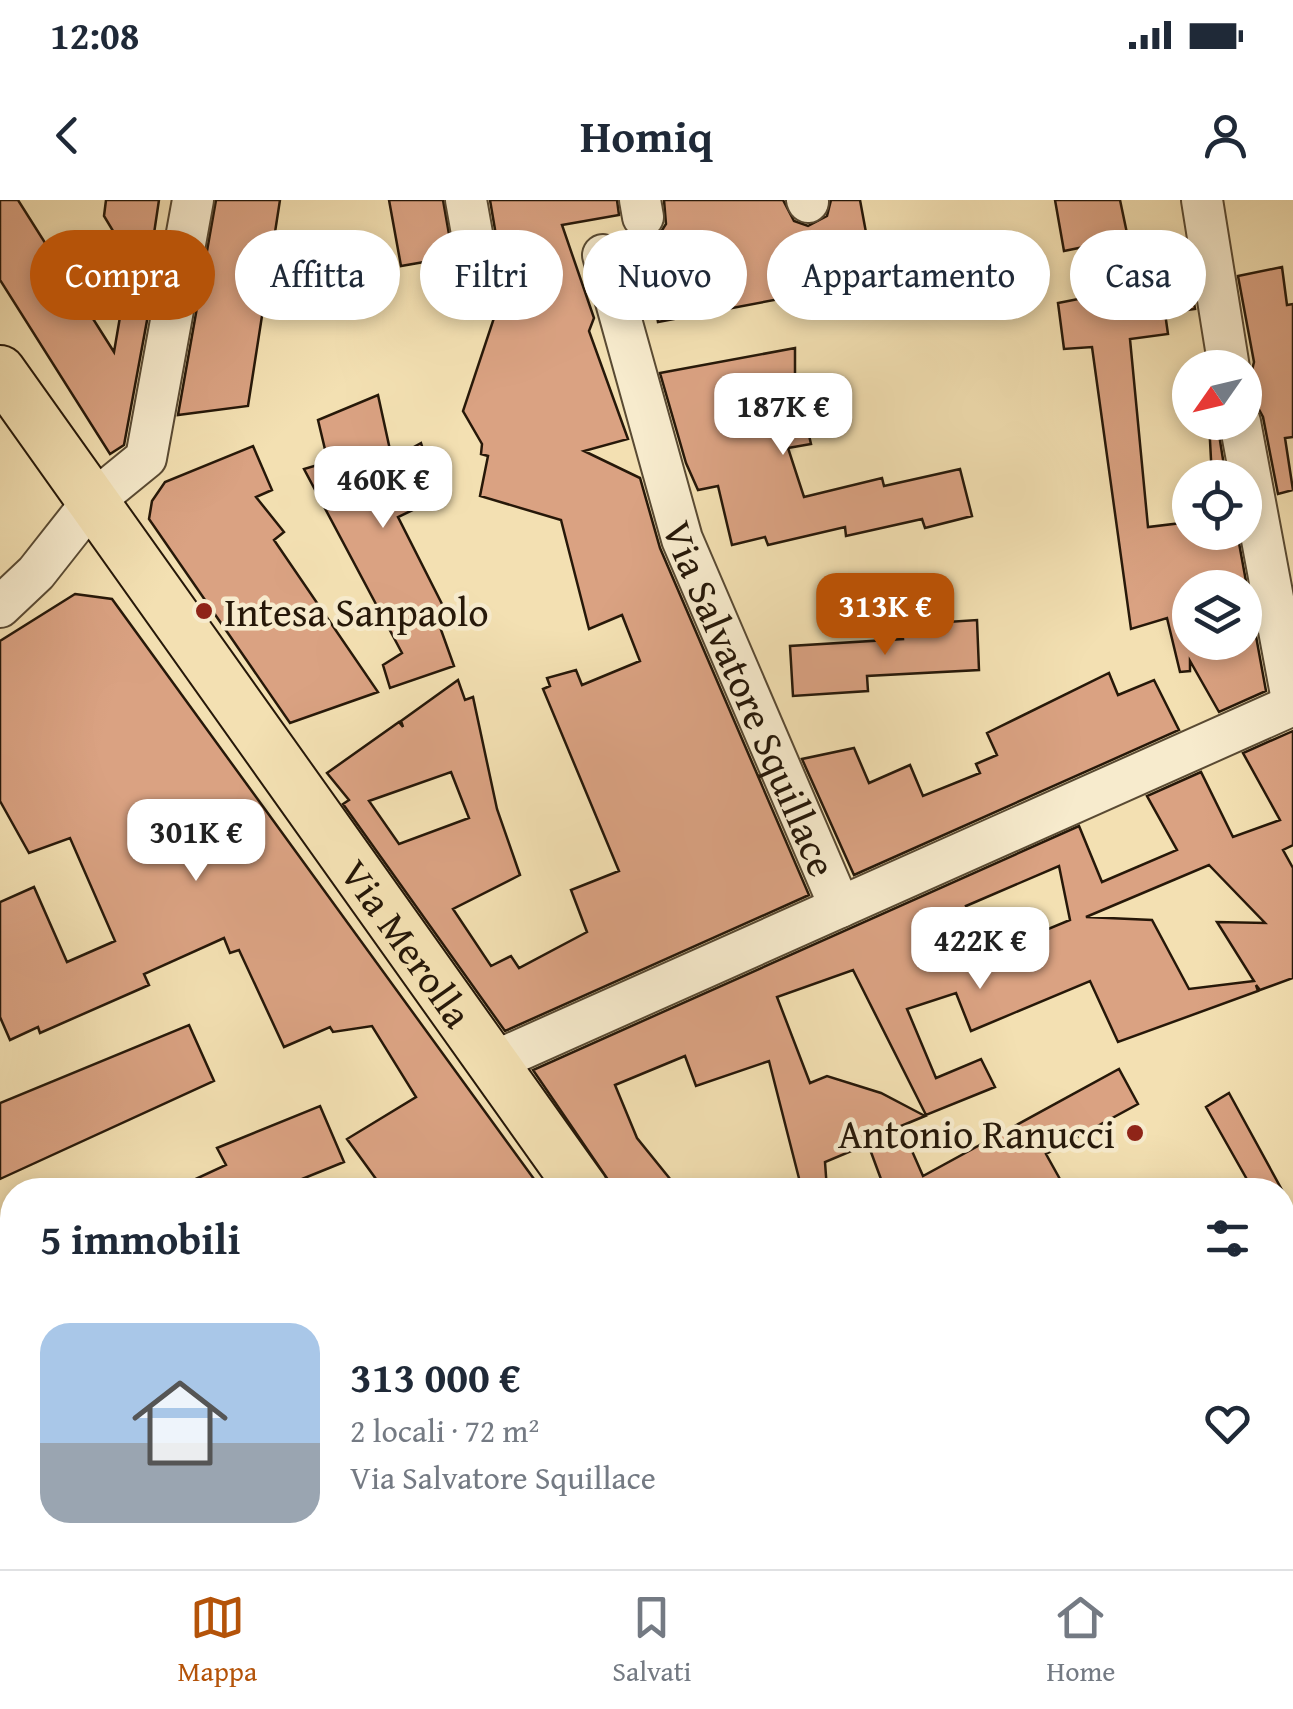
<!DOCTYPE html>
<html lang="it">
<head>
<meta charset="utf-8">
<style>
  :root { --surface:#fff; --page:#f6f6f7; --text:#1f2937; --muted:#747a83; --line:#e0e1e3; --accent:#b45309 }
  body { margin:0; font-family:"Gentium Book Plus",serif; background:var(--page); color:var(--text); height:100vh; display:flex; flex-direction:column; font-size:38px; white-space:nowrap }
  * { box-sizing:border-box; margin:0 }
  p { font-size:32px; color:var(--muted) }
  .icon { flex:none; width:55px; height:55px; fill:none; stroke:currentColor; stroke-width:2; stroke-linecap:round; stroke-linejoin:round }
  .map { position:relative; flex:1; overflow:hidden }
  .drawer { position:absolute; left:0px; top:978px; width:1295px; height:392px; display:flex; flex-direction:column; background:var(--surface); border-radius:40px 40px 0 0; box-shadow:0 5px 15px #0003 }
  .drawer>* { flex:none }
  .top-card { position:absolute; left:30px; top:30px; width:1235px; height:90px; display:flex; gap:20px }
  .needle { width:65px; rotate:236deg }
  .fabs { position:absolute; left:1172px; top:150px; display:grid; gap:20px }
  .fabs a { display:grid; place-items:center; width:90px; height:90px; border-radius:50%; background:var(--surface); box-shadow:0 5px 15px #0003; font-size:50px }
  .price { position:absolute; translate:-50% -85px; padding:0 22px; border-radius:20px; background:#fff; color:#222; font-size:32px; line-height:65px; filter:drop-shadow(0 2px 5px #0008) }
  .price::after { content:''; position:absolute; left:50%; top:60px; width:30px; height:22px; margin-left:-15px; background:inherit; clip-path:polygon(0 0,100% 0,50% 100%) }
  .price.current { background:var(--accent); color:#fff }
  ul { padding:0; list-style:none }
  li { display:flex; align-items:center; gap:30px; height:250px; padding:0 40px }
  li span { display:grid; place-items:center; flex:none; width:280px; height:200px; border-radius:30px; color:#555 }
  li>.icon { margin-inline-start:auto }
  span .icon { width:120px; height:120px; fill:#fffc; stroke-width:1 }
  li b { font-size:42px }
  h2 { display:flex; justify-content:space-between; align-items:center; height:120px; padding:0 40px; font-size:42px }
  .chip { padding:0 35px; border-radius:45px; background:var(--surface); box-shadow:0 5px 15px #0003; font-size:35px; line-height:90px }
  .chip.current { background:var(--accent); color:#fff }
  .status { display:flex; justify-content:space-between; align-items:center; height:70px; padding:0 50px; background:var(--surface); direction:ltr }
  .status svg { height:28px; fill:currentColor }
  header { display:flex; justify-content:space-between; align-items:center; height:130px; padding:0 40px; background:var(--surface); font-size:45px; font-weight:700 }
  .menu { display:flex; justify-content:space-around; align-items:center; height:140px; border-top:2px solid var(--line); background:var(--surface); font-size:28px; color:var(--muted) }
  .menu a { display:grid; justify-items:center; gap:5px }
  .menu .current { color:var(--accent) }
  .map>svg:first-child { display:block }
</style>
</head>
<body>
<div class="status"><b>12:08</b><svg viewBox="0 0 49 12"><path d="M0 12V9h3v3zM5 12V6h3v6zM10 12V3h3v9zM15 12V0h3v12zM26 1h20v11H26zM47 4h2v5h-2z"/></svg></div>
<header><svg class="icon" aria-label="back" viewBox="0 0 24 24"><path d="M15 5l-7 7 7 7"/></svg>Homiq<svg class="icon" aria-label="person" viewBox="0 0 24 24"><circle cx="12" cy="8" r="4"/><path d="M4 21q1-7 8-7t8 7"/></svg></header>
<div class="map">
<svg width="1293" height="1369" viewBox="0 0 1293 1369">
  <rect width="100%" height="100%" fill="#f3e0b2"/>
  <filter id="stains"><feTurbulence type="fractalNoise" baseFrequency=".002" numOctaves="4"/><feColorMatrix values="0 0 0 0 .2 0 0 0 0 .09 0 0 0 0 .02 0 0 0 .5 -.17"/></filter>
  <radialGradient id="worn" r=".72"><stop offset=".6" stop-color="#630" stop-opacity="0"/><stop offset="1" stop-color="#630" stop-opacity=".3"/></radialGradient>
  <path fill="#daa282" stroke="#261809" stroke-width="2.5" fill-rule="evenodd" d="M 0,0 L 18,0 L 114,152 L 126,82 L 146,86 L 104,16 L 106,0 L 159,0 L 146,87 L 153,88 L 124,245 L 110,254 L 0,80 Z
    M 216,0 L 280,0 L 248,206 L 178,215 Z
    M 389,0 L 443,0 L 453,57 L 401,66 Z
    M 490,0 L 617,0 L 619,15 L 562,25 L 594,118 L 589,131 L 628,239 L 584,251 L 640,278 L 660,348 L 809,695 L 505,831 L 343,604 L 349,600 L 327,573 L 399,522 L 403,527 L 401,521 L 458,480 L 465,500 L 473,497 L 497,609 L 520,675 L 453,709 L 491,766 L 511,756 L 519,768 L 587,732 L 571,690 L 619,671 L 543,489 L 550,486 L 547,478 L 576,470 L 582,485 L 640,461 L 622,415 L 589,429 L 561,320 L 480,296 L 488,256 L 481,254 L 482,244 L 463,211 L 497,109 L 486,70 L 497,59 L 498,47 ZM 451,572 L 469,618 L 399,644 L 369,601 Z
    M 664,0 L 783,0 L 794,21 L 808,26 L 827,16 L 831,0 L 860,0 L 875,81 L 658,122 L 648,61 L 663,58 L 659,35 L 666,24 Z
    M 1055,0 L 1120,0 L 1128,38 L 1064,51 Z
    M 1282,67 L 1287,105 L 1293,104 L 1293,237 L 1285,238 L 1293,290 L 1278,294 L 1263,217 L 1257,206 L 1245,199 L 1254,162 L 1238,76 Z
    M 1190,77 L 1195,109 L 1165,113 L 1168,134 L 1130,139 L 1148,327 L 1190,322 L 1190,332 L 1237,332 L 1266,491 L 1219,512 L 1190,461 L 1190,471 L 1180,472 L 1167,418 L 1131,429 L 1092,147 L 1064,149 L 1058,103 ZM 1190,388 L 1245,388 L 1245,442 L 1190,442 Z
    M 795,148 L 795,175 L 811,244 L 788,248 L 804,297 L 882,278 L 884,286 L 960,269 L 972,316 L 925,328 L 922,319 L 846,336 L 845,327 L 768,345 L 765,337 L 732,345 L 718,286 L 698,290 L 686,263 L 660,173 Z
    M 378,195 L 392,259 L 421,243 L 438,298 L 398,317 L 445,410 L 435,413 L 454,466 L 390,488 L 383,465 L 402,453 L 304,269 L 328,262 L 318,220 Z
    M 1209,222 L 1217,222 L 1226,278 L 1212,278 Z
    M 253,246 L 272,290 L 256,297 L 284,332 L 274,340 L 378,492 L 290,523 L 149,319 L 152,301 L 165,282 Z
    M 75,394 L 112,399 L 542,990 L 384,990 L 347,939 L 416,897 L 372,826 L 333,832 L 330,827 L 284,847 L 239,750 L 230,753 L 224,738 L 144,774 L 149,785 L 40,833 L 38,827 L 10,840 L 0,817 L 0,702 L 34,687 L 67,762 L 115,741 L 70,638 L 29,653 L 0,601 L 0,441 Z
    M 977,420 L 979,470 L 867,476 L 868,491 L 793,496 L 790,446 L 903,439 L 902,425 Z
    M 1109,473 L 1118,495 L 1154,480 L 1179,530 L 854,675 L 802,559 L 854,548 L 869,583 L 910,565 L 923,596 L 980,573 L 976,564 L 997,555 L 987,533 Z
    M 1293,531 L 1293,645 L 1283,650 L 1293,668 L 1293,778 L 1260,790 L 1256,785 L 1258,791 L 1118,842 L 1090,781 L 971,831 L 956,793 L 907,809 L 936,878 L 981,859 L 995,887 L 926,915 L 853,770 L 777,797 L 810,883 L 827,876 L 881,893 L 925,916 L 901,926 L 923,976 L 1119,869 L 1138,904 L 1046,954 L 1066,990 L 885,990 L 868,944 L 825,962 L 827,990 L 802,990 L 769,861 L 696,886 L 685,856 L 615,885 L 637,938 L 679,990 L 615,990 L 533,870 L 1079,626 L 1102,682 L 1177,650 L 1147,596 L 1201,572 L 1233,637 L 1280,620 L 1243,553 ZM 1209,665 L 1265,723 L 1217,722 L 1254,781 L 1189,789 L 1152,720 L 1086,717 ZM 1059,666 L 1070,720 L 988,754 L 966,706 Z
    M 189,825 L 214,881 L 0,979 L 0,903 Z
    M 1229,893 L 1282,990 L 1253,990 L 1206,907 Z
    M 320,906 L 344,962 L 275,990 L 172,990 L 226,965 L 217,948 Z"/>
  <g fill="none" stroke-linecap="round" stroke-linejoin="round">
    <defs>
      <g id="minor">
        <path d="M 466,0 L 475,50"/>
        <path d="M 640,0 L 643,17"/>
        <path d="M 807,0 L 808,2"/>
        <path d="M 1202,0 L 1229,168"/>
        <path id="s1" d="M 603,55 L 682,339 L 840,707"/>
        <path d="M 1240,222 L 1293,505"/>
        <path d="M 0,407 L 36,373 L 92,302 L 146,258 L 193,0"/>
        <path d="M 493,862 L 1293,505"/>
        <path d="M 1282,1282 L 1293,1282"/>
        <path d="M 735,1358 L 748,1369"/>
        <path d="M 91,1369 L 132,1358"/>
        <path d="M 295,1369 L 296,1358"/>
        <path d="M 1070,1369 L 1088,1358"/>
      </g>
      <g id="major">
        <path id="s2" d="M 0,171 L 583,990"/>
        <path d="M 839,1358 L 847,1369"/>
      </g>
    </defs>
    <use href="#minor" stroke="#594a33" stroke-width="44"/>
    <use href="#major" stroke="#261809" stroke-width="54"/>
    <use href="#minor" stroke="#f7ebcd" stroke-width="40"/>
    <use href="#major" stroke="#f3e0b2" stroke-width="50"/>
  </g>
  <g fill="#8f2418" stroke="#f7ebcd" stroke-width="4">
    <circle cx="204" cy="411" r="10"/>
    <circle cx="1135" cy="933" r="10"/>
  </g>
  <g text-anchor="middle" dominant-baseline="central" stroke-width="9" stroke-linejoin="round" paint-order="stroke">
    <g font-size="40" fill="#261809" stroke="#f7ebcd" text-anchor="start">
      <text x="224" y="411">Intesa Sanpaolo</text>
      <text x="1115" y="933" text-anchor="end">Antonio Ranucci</text>
    </g>
    <g font-size="40" fill="#261809" stroke="#f7ebcd">
      <text stroke="none"><textPath href="#s1" startOffset="468">Via Salvatore Squillace</textPath></text>
      <text stroke="none"><textPath href="#s2" startOffset="702">Via Merolla</textPath></text>
    </g>
  </g>
  <rect width="100%" height="100%" filter="url(#stains)"/>
  <rect width="100%" height="100%" fill="url(#worn)"/>
</svg>
<div class="fabs">
<a><svg class="needle" viewBox="-14 -14 28 28"><path d="M0-13l5 13h-10z" fill="#e53935"/><path d="M0 13l5-13h-10z" fill="#747a83"/></svg></a>
<a><svg class="icon" aria-label="locate" viewBox="0 0 24 24"><circle cx="12" cy="12" r="6"/><path d="M12 2v4M12 18v4M2 12h4M18 12h4"/></svg></a>
<a><svg class="icon" aria-label="layers" viewBox="0 0 24 24"><path d="M12 4l9 5-9 5-9-5zM3 14l9 5 9-5"/></svg></a>
</div>
<b class="price" style="left:783px;top:258px">187K €</b>
<b class="price" style="left:383px;top:331px">460K €</b>
<b class="price current" style="left:885px;top:458px">313K €</b>
<b class="price" style="left:196px;top:684px">301K €</b>
<b class="price" style="left:980px;top:792px">422K €</b>
<div class="top-card">
<a class="chip current">Compra</a>
<a class="chip">Affitta</a>
<a class="chip">Filtri</a>
<a class="chip">Nuovo</a>
<a class="chip">Appartamento</a>
<a class="chip">Casa</a>
</div>
<section class="drawer">
<h2>5 immobili<svg class="icon" aria-label="filters" viewBox="0 0 24 24"><path d="M4 7h16M4 17h16"/><circle cx="9" cy="7" r="2"/><circle cx="15" cy="17" r="2"/></svg></h2>
<ul>
<li><span style="background:linear-gradient(#a9c7e8 60%,#9aa5b1 0)"><svg class="icon" aria-label="home" viewBox="0 0 24 24"><path d="M3 11l9-7 9 7M6 9v11h12V9"/></svg></span><div><b>313 000 €</b><p>2 locali · 72 m²</p><p>Via Salvatore Squillace</p></div><svg class="icon" aria-label="heart" viewBox="0 0 24 24"><path d="M12 20l-8-8c-3-5 5-10 8-4 3-6 11-1 8 4z"/></svg></li>
</ul>
</section>
</div>
<nav class="menu">
<a class="current"><svg class="icon" aria-label="map" viewBox="0 0 24 24"><path d="M3 6l6-2 6 2 6-2v14l-6 2-6-2-6 2zM9 4v14M15 6v14"/></svg>Mappa</a>
<a><svg class="icon" aria-label="saved" viewBox="0 0 24 24"><path d="M7 4h10v16l-5-4-5 4z"/></svg>Salvati</a>
<a><svg class="icon" aria-label="home" viewBox="0 0 24 24"><path d="M3 11l9-7 9 7M6 9v11h12V9"/></svg>Home</a>
</nav>
</body>
</html>
